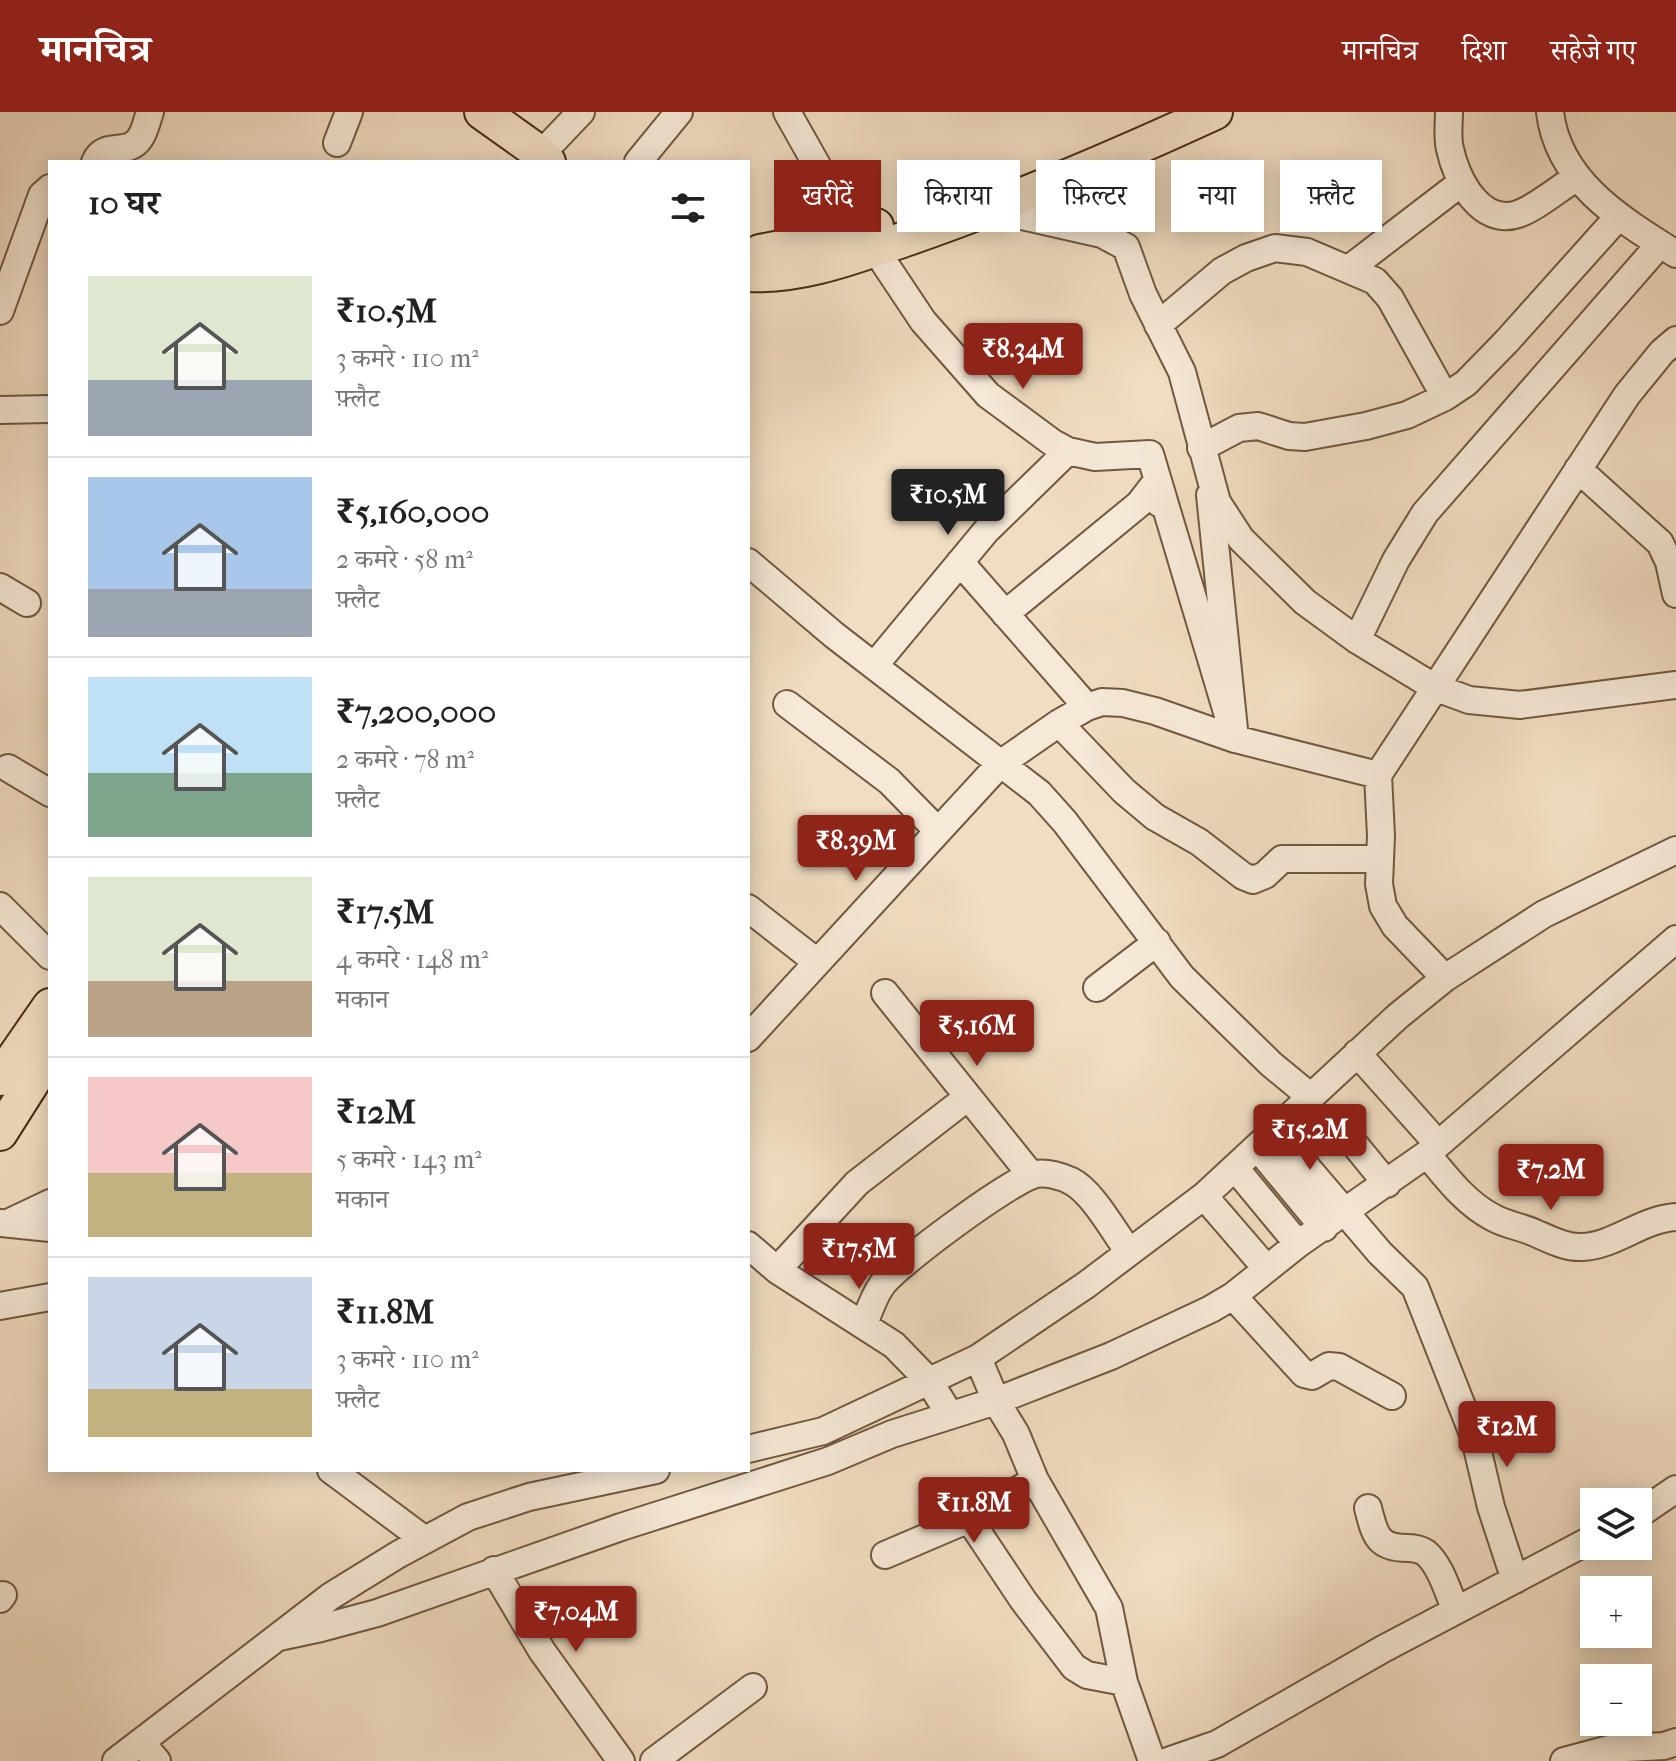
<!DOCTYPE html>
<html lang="hi">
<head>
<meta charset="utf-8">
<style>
  :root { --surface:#fff; --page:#f6f6f6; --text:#222; --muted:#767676; --line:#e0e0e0; --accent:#8f2418 }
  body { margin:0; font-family:"IM FELL French Canon","Noto Serif Devanagari",serif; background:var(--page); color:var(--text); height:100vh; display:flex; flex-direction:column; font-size:30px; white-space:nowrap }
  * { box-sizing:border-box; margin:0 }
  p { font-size:26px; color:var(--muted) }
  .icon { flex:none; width:44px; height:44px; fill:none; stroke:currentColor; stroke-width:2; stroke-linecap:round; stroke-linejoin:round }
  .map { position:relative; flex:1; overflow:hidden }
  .panel { position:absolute; left:48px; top:48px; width:702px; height:1312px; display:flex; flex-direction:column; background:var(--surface); border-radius:0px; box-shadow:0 4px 20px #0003 }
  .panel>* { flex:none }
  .hud { position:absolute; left:774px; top:48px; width:760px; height:72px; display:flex; gap:16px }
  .buttons { position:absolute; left:1580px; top:1376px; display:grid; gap:16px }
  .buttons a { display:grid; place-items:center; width:72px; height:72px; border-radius:0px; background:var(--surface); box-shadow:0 4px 20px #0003; font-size:40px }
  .price { position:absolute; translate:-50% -68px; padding:0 18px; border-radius:8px; background:var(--accent); color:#fff; font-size:26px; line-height:52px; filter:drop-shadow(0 2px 4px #0008) }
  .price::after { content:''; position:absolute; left:50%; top:48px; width:24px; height:18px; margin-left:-12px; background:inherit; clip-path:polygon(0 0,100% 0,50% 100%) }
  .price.selected { background:#222; color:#fff }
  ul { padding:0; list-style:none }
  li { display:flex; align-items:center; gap:24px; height:200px; padding:0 40px }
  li+li { border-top:2px solid var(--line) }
  li span { display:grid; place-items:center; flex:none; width:224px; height:160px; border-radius:0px; color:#555 }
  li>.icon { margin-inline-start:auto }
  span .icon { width:96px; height:96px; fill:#fffc; stroke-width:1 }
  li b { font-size:34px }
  h2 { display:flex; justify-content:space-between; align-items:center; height:96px; padding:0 40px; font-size:34px }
  .chip { padding:0 28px; border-radius:0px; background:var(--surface); box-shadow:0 4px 20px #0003; font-size:28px; line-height:72px }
  .chip.selected { background:var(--accent); color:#fff }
  header { display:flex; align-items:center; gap:48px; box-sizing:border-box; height:112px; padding:0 40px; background:var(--accent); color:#fff }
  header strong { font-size:38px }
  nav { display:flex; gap:44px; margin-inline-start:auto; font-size:28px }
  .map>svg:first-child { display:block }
</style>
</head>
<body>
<header>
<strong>मानचित्र</strong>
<nav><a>मानचित्र</a><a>दिशा</a><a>सहेजे गए</a></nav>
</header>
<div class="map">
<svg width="1676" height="1649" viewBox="0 0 1676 1649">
  <rect width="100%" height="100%" fill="#f1ddc2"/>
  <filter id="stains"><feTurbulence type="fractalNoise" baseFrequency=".0025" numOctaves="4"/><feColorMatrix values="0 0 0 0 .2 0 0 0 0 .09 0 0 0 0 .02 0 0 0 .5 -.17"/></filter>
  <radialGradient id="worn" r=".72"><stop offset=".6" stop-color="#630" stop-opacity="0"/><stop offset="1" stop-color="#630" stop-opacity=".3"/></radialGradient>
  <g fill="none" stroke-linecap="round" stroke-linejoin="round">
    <defs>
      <path id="minor" d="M 787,0 L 818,55 L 847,123
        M 1449,0 C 1449,12 1447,26 1450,37 C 1456,67 1481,115 1518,102 C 1536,96 1559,76 1576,66
        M 1550,0 C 1558,70 1622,108 1676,142
        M 337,31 L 349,0
        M 541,42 L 581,0
        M 95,50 C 104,28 128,45 140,26 C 145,19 147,8 150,0
        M 638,50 L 679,0
        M 987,96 L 1102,122 L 1126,135 L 1143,182 L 1182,260 L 1217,390 L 1241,427 L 1305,490 L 1357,528 L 1434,575 L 1469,588 L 1520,593 L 1676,573
        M 875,137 L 923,209 L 988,283 L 1053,331 L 1068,339 L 1095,345 L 1150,342 L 1235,627 L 1210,383
        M 1350,156 L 1461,71
        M 0,199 L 42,83 L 50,76
        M 1158,213 L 1222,159 L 1246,146 L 1275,136 L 1307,140 L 1375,169 L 1390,186 L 1445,285
        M 0,298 L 50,297
        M 1201,336 L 1239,316 L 1258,314 L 1289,324 L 1305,325 L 1366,314 L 1407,303 L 1445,285 L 1466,271 L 1507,229 L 1619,104
        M 1578,357 L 1660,431 L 1669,450 L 1676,482
        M 748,450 L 834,523 L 1039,681 L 1065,710 L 1182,865 L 1271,952 L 1311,985
        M 960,450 L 1087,595
        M 0,475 L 27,491
        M 1005,502 L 1139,392 L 1153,374 L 1159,391
        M 1357,528 L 1396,448 L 1425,401 L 1660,132
        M 874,554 L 986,419 L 1068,339
        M 787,592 L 889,669 L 938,719
        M 1059,611 L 1124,679 L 1155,705 L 1199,730 L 1243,764 L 1253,768 L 1265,763 L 1282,747 L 1380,747
        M 8,656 L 50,681
        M 0,794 L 50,844
        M 748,796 L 817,850
        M 1445,866 L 1395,814 L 1383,794 L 1379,772 L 1381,724 L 1378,663 L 1627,283 L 1662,240 L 1676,228
        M 1097,876 L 1157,830
        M 885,881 L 1031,1063
        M 748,926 L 1000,652 L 1059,611 L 1087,595 L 1102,590 L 1123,591 L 1155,599 L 1235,627 L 1378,663
        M 1357,941 L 1438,1032
        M 1275,1018 L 1380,1141 L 1415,1175 L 1475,1327 L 1491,1395 L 1515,1468
        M 1347,1023 L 1387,1072
        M 1257,1035 L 1324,1116
        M 1427,1042 C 1447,1066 1466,1092 1494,1106 C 1507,1113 1522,1115 1535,1121 C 1549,1127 1566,1136 1582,1135 C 1614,1134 1642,1107 1676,1105
        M 1235,1056 L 1298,1132
        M 1204,1084 L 1266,1156
        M 10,1110 L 50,1091
        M 0,1111 L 50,1116
        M 748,1133 L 777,1158 L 894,1233 L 929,1269 L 950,1303
        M 777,1158 L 857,1071 L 968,985
        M 1233,1184 L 1304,1262 L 1312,1264 L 1329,1254 L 1339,1255 L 1392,1284
        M 0,1194 L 50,1185
        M 864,1212 C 869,1199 874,1184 882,1173 C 896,1153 1012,1067 1036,1062 C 1046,1060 1061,1064 1071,1069 C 1093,1080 1114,1120 1129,1140
        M 978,1246 L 996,1289 L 1016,1322 L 1035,1368 L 1109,1496 L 1124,1570 L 1152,1649
        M 748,1337 L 823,1319 L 978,1246 L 1086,1173 L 1204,1084 L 1398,904 L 1445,866 L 1544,802 L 1676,738
        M 331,1358 L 425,1428
        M 1368,1396 C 1375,1423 1377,1436 1408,1436 C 1415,1436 1420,1437 1426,1441 C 1441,1454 1448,1481 1456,1498
        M 1638,1403 L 1676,1377
        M 969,1407 L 1023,1488 L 1074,1555 L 1087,1563 L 1124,1570
        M 885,1443 L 969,1407 L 1035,1368
        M 494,1458 L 542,1539 L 621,1649
        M 0,1487 L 3,1483
        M 279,1525 L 321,1516 L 377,1501 L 621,1415 L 828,1349 L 892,1322 L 996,1289 L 1111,1244 L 1211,1197 L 1233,1184 L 1298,1132 L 1427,1042 L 1676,827
        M 141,1630 L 157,1649
        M 116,1649 L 331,1484 L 399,1442 L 468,1405 L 529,1385 L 656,1358
        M 654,1649 L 753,1575
        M 1168,1649 L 1217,1632 L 1383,1537 L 1594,1426
        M 1564,1649 L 1609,1637 L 1664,1634 L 1676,1630"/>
      <path id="major" d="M 482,0 L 541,42 L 548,50
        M 760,140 L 847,123 L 876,114
        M 748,162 C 803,165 857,143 908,126 C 1012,90 1115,46 1215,0
        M 0,966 L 50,894
        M 0,1021 L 50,942"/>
    </defs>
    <use href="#minor" stroke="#715840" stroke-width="30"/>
    <use href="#major" stroke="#462b14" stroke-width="38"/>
    <use href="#minor" stroke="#f6e9d7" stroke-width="26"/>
    <use href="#major" stroke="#f1ddc2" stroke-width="34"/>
  </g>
  <rect width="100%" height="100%" filter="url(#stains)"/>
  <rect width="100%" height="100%" fill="url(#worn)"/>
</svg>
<div class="buttons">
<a><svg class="icon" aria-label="layers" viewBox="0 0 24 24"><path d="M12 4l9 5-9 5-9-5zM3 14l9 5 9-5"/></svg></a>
<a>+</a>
<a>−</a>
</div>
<b class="price" style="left:1023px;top:279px">₹8.34M</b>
<b class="price selected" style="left:948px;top:425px">₹10.5M</b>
<b class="price" style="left:856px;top:771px">₹8.39M</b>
<b class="price" style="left:977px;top:956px">₹5.16M</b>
<b class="price" style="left:1310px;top:1060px">₹15.2M</b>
<b class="price" style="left:1551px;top:1100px">₹7.2M</b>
<b class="price" style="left:859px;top:1179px">₹17.5M</b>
<b class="price" style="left:1507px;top:1357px">₹12M</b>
<b class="price" style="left:974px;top:1433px">₹11.8M</b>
<b class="price" style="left:576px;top:1542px">₹7.04M</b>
<div class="hud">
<a class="chip selected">खरीदें</a>
<a class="chip">किराया</a>
<a class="chip">फ़िल्टर</a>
<a class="chip">नया</a>
<a class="chip">फ़्लैट</a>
</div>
<section class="panel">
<h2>10 घर<svg class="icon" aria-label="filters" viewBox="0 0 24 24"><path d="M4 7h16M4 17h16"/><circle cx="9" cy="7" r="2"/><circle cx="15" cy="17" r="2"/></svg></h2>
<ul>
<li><span style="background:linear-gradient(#dfe7d0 65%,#9aa5b1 0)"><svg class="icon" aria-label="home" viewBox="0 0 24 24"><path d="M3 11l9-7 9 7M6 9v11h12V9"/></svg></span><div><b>₹10.5M</b><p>3 कमरे · 110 m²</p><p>फ़्लैट</p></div></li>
<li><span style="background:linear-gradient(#a9c7e8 70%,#9aa5b1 0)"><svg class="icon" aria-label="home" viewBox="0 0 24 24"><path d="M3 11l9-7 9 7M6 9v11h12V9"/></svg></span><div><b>₹5,160,000</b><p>2 कमरे · 58 m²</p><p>फ़्लैट</p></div></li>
<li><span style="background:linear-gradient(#bfe0f5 60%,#7fa58c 0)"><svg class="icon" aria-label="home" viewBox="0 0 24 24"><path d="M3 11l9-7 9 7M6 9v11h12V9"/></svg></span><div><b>₹7,200,000</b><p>2 कमरे · 78 m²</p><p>फ़्लैट</p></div></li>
<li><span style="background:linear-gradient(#dfe7d0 65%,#b9a48a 0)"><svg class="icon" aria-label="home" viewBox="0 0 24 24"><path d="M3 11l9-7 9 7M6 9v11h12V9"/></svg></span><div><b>₹17.5M</b><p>4 कमरे · 148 m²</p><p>मकान</p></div></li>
<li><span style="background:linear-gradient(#f6c9c9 60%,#c2b280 0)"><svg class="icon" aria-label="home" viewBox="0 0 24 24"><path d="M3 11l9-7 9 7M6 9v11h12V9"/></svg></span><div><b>₹12M</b><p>5 कमरे · 143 m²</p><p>मकान</p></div></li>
<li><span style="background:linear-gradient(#c9d6e8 70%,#c2b280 0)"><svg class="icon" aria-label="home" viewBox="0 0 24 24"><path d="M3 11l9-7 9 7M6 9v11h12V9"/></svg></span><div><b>₹11.8M</b><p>3 कमरे · 110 m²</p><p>फ़्लैट</p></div></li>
</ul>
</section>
</div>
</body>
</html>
